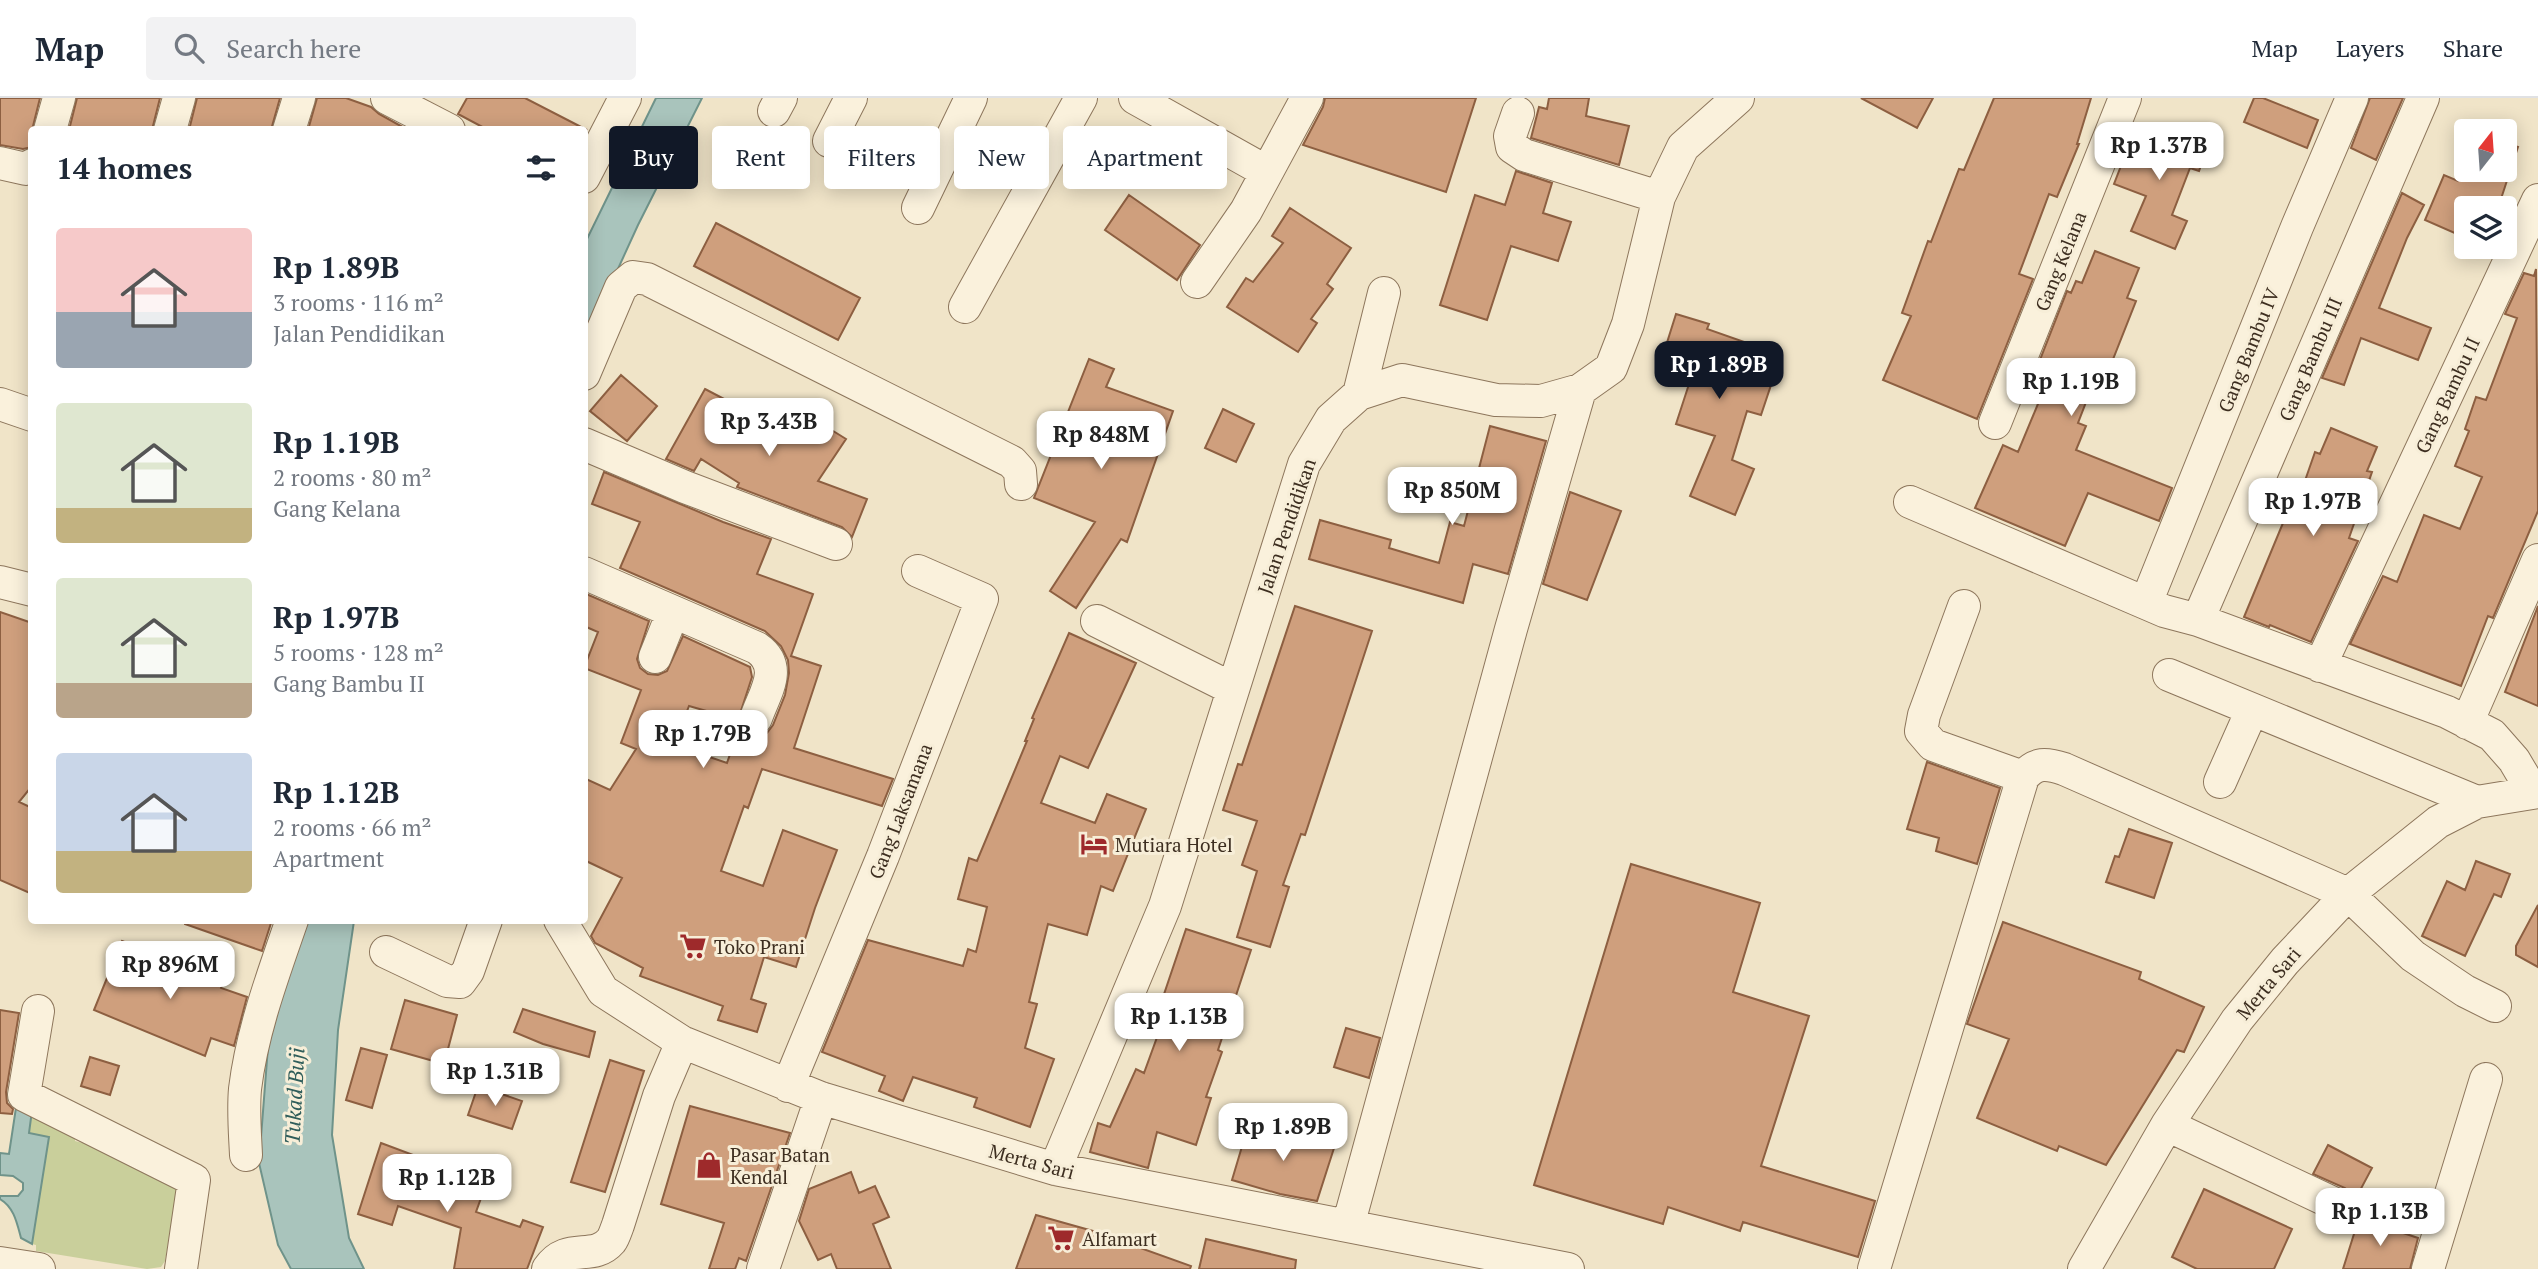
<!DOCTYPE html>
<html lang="en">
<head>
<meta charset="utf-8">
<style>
  :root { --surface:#fff; --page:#f2f2f3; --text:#1f2937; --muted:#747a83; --line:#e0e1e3; --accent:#111827 }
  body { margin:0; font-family:"PT Serif",serif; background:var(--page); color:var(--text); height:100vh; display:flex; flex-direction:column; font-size:26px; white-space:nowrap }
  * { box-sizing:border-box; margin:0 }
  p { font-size:23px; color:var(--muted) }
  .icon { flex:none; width:38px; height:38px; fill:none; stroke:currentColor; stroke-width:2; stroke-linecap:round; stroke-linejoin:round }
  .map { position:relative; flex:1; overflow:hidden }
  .panel { position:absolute; left:28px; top:28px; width:560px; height:798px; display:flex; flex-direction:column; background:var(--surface); border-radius:7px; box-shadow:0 4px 18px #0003 }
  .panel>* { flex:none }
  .top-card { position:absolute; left:609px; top:28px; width:665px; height:63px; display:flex; gap:14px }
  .needle { width:46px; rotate:17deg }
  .fabs { position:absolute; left:2454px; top:21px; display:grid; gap:14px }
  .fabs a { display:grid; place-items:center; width:63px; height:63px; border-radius:7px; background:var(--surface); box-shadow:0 4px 18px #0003; font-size:35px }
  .price { position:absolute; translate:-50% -60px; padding:0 16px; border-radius:14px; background:#fff; color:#222; font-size:23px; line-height:46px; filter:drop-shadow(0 2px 4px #0008) }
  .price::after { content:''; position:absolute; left:50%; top:42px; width:21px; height:16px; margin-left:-10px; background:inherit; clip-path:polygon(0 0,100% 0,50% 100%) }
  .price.selected { background:var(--accent); color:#fff }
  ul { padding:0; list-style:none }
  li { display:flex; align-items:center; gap:21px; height:175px; padding:0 28px }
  li span { display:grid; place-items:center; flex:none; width:196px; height:140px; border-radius:7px; color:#555 }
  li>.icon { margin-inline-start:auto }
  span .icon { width:84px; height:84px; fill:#fffc; stroke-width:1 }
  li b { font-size:30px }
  h2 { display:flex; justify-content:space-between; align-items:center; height:84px; padding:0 28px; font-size:30px }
  .tag { padding:0 24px; border-radius:7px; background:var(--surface); box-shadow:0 4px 18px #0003; font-size:24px; line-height:63px }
  .tag.selected { background:var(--accent); color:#fff }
  header { display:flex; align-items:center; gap:42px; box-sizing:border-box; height:98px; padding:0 35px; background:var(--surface); border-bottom:2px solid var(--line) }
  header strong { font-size:33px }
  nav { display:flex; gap:38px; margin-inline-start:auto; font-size:24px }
  .search { width:490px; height:63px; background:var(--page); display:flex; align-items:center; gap:18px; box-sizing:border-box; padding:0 24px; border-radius:7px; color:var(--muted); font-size:26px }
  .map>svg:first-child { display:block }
</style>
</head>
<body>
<header>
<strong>Map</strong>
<div class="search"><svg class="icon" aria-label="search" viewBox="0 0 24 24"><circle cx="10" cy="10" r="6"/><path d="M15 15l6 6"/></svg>Search here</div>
<nav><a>Map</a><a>Layers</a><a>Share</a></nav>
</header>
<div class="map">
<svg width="2538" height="1171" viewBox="0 0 2538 1171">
  <rect width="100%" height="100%" fill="#f0e4c8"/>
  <path fill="#c9cf9b" d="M 32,1012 L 50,1028 L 75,1039 L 75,1043 L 87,1046 L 178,1088 L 165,1163 L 161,1169 L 147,1171 L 36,1153 L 36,1147 L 32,1146 L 49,1039 L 29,1035 Z"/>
  <path fill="#a9c4bc" stroke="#6f938a" stroke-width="2" d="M 656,0 L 702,0 L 638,127 L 585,243 L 584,147 Z
    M 302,823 L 354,823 L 338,932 L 332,1037 L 349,1140 L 364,1171 L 291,1171 L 278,1147 L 259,1065 L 268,949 Z
    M 17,1003 L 33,1005 L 29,1035 L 49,1039 L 32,1146 L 21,1140 C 17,1125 14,1109 0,1101 L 0,1098 L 18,1098 L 23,1092 L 23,1085 L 13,1078 L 0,1077 L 0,1055 L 9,1056 Z"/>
  <path fill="#cf9f7d" stroke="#8d5f41" stroke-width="2" d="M 0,0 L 40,0 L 32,32 L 32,49 L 23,51 L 0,47 Z
    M 77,0 L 160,0 L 152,32 L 69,32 Z
    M 197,0 L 280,0 L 271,32 L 189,32 Z
    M 317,0 L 346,0 L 371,9 L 379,16 L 408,32 L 308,32 Z
    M 467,0 L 525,0 L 587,32 L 488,32 L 458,16 Z
    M 1325,0 L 1476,0 L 1446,94 L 1303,47 L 1323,9 Z
    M 1549,0 L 1589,0 L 1586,18 L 1629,28 L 1619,67 L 1531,40 L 1539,9 L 1547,11 Z
    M 1861,0 L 1933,0 L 1917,30 Z
    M 1994,0 L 2091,0 L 2077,46 L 2079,46 L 2057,99 L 2049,96 L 2019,176 L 2033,181 L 1977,321 L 1883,282 L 1911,218 L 1902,215 L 1928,143 L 1931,144 L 1959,71 L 1964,72 Z
    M 2254,0 L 2263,0 L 2318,22 L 2307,50 L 2244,24 Z
    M 2370,0 L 2403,0 L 2376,62 L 2351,50 Z
    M 2141,28 L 2207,51 L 2199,73 L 2190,70 L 2172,117 L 2187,123 L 2175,151 L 2131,133 L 2146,98 L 2114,86 L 2126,55 L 2131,57 Z
    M 2504,45 L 2518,49 L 2498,110 L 2466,110 L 2466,140 L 2425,122 L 2444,77 L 2458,83 L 2466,60 L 2466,72 L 2504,72 Z
    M 1516,73 L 1552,85 L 1543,115 L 1571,124 L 1558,163 L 1511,148 L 1487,222 L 1440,207 L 1475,97 L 1505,107 Z
    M 2402,95 L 2424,107 L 2407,140 L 2379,210 L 2431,230 L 2418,262 L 2361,240 L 2344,287 L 2322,280 Z
    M 1129,97 L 1200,147 L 1177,182 L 1105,132 Z
    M 1290,110 L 1351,150 L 1327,186 L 1333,191 L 1311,221 L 1317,225 L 1298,254 L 1227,209 L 1246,180 L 1253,184 L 1283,145 L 1272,138 Z
    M 716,125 L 860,200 L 838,242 L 694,168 Z
    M 2095,153 L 2139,170 L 2127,200 L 2136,203 L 2104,284 L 2095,281 L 2078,325 L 2086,328 L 2076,352 L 2172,390 L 2159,423 L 2088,395 L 2065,448 L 1975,410 L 2003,347 L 2018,354 L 2040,301 L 2027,295 L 2067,193 L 2071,195 L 2076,183 L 2082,185 Z
    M 2536,171 L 2538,413 L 2493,520 L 2488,518 L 2461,588 L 2350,546 L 2383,478 L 2397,484 L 2424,417 L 2460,431 L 2482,379 L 2455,368 L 2469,333 L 2465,331 L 2476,299 L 2486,302 L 2517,220 L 2505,216 L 2524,175 L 2534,178 Z
    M 1676,216 L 1709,226 L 1707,231 L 1781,257 L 1761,317 L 1747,313 L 1732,362 L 1754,371 L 1735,417 L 1690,398 L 1715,338 L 1676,326 L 1691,280 L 1659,270 Z
    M 1089,261 L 1114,271 L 1106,289 L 1173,313 L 1127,444 L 1121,441 L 1076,510 L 1050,493 L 1095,424 L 1034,400 Z
    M 621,277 L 657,308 L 627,343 L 590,313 Z
    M 705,291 L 787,334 L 801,313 L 846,341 L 818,383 L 867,401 L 852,439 L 842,429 L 737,389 L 739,385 L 701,361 L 694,373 L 666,361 Z
    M 1223,311 L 1254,326 L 1236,364 L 1205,350 Z
    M 1490,328 L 1546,343 L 1508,476 L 1473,466 L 1463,505 L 1309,461 L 1320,422 L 1391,442 L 1389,450 L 1439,465 L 1450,424 L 1464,428 Z
    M 2331,330 L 2377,349 L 2367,373 L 2372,374 L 2349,440 L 2358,443 L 2311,544 L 2270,527 L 2269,529 L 2244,519 L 2283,425 L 2263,417 L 2276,387 L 2300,397 L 2315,354 L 2320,356 Z
    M 604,374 L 723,424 L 771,441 L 757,476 L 813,496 L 791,558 L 821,568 L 794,650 L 893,681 L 882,708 L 762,671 L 748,710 L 744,708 L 721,773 L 763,788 L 783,732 L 837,752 L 815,810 L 796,869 L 764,859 L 751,901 L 766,906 L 757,934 L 718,922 L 723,908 L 640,878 L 643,870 L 595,845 L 591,838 L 622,780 L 584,762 L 584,680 L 610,692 L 636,651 L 621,645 L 641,592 L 584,570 L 598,534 L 584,528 L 584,495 L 649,523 L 637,561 L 640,570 L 648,576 L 658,577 L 667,573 L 683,538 L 750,569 L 752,579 L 738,622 L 689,608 L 674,647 L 727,665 L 740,627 L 749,637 L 758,638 L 767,635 L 773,627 L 785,597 L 789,575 L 788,562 L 781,548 L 765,533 L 620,470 L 640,424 L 592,406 Z
    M 1570,394 L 1621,413 L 1587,502 L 1543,486 Z
    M 1295,508 L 1372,533 L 1305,737 L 1301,736 L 1283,787 L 1289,789 L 1270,849 L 1237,839 L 1257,773 L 1242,767 L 1257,723 L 1223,712 L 1238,666 L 1242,667 Z
    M 2538,508 L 2538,608 L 2505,594 Z
    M 0,514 L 32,525 L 32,688 L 19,704 L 32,710 L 32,796 L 0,782 Z
    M 1069,535 L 1136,565 L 1088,670 L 1060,658 L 1041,705 L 1095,725 L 1107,696 L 1146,711 L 1113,793 L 1101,788 L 1087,837 L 1048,826 L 1029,904 L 1037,906 L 1025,950 L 1054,961 L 1030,1029 L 974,1009 L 977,1000 L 913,979 L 903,1003 L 879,993 L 885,978 L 822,954 L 868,842 L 963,868 L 968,851 L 976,854 L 987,809 L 958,801 L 969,760 L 977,763 L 1027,643 L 1025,643 L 1034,621 L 1032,620 Z
    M 1927,664 L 2000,690 L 1977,766 L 1936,753 L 1939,740 L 1907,731 Z
    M 2129,731 L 2172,745 L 2154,800 L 2106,784 L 2115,758 L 2119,759 Z
    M 2476,763 L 2510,776 L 2501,799 L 2494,796 L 2465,858 L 2422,838 L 2447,783 L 2465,792 Z
    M 1631,766 L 1760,805 L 1733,894 L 1809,918 L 1761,1068 L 1875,1103 L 1858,1159 L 1743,1124 L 1740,1133 L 1668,1109 L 1663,1126 L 1534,1087 Z
    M 2538,807 L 2538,869 L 2516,857 L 2516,848 Z
    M 185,822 L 272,822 L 262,853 L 185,826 Z
    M 2003,824 L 2141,874 L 2139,881 L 2204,909 L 2184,954 L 2177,952 L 2106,1067 L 2059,1048 L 2057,1053 L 1977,1020 L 2009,941 L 1967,926 Z
    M 1186,831 L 1251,852 L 1218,952 L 1222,954 L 1206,999 L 1211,1000 L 1196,1047 L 1157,1034 L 1148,1070 L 1090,1054 L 1098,1025 L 1110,1029 L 1136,971 L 1144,975 L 1164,920 L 1157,917 Z
    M 122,843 L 223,884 L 221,890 L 247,899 L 234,948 L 211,940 L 205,958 L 94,912 Z
    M 405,902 L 457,917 L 444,966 L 391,951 Z
    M 523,911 L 595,934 L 589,959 L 543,946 L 514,934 Z
    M 0,912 L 19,915 L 6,994 L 7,1005 L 13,1011 L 12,1016 L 0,1015 Z
    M 1346,930 L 1380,940 L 1369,980 L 1334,969 Z
    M 361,950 L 387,957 L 372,1010 L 346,1002 Z
    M 90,959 L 119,968 L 110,997 L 81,988 Z
    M 610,962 L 644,973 L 605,1094 L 571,1084 Z
    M 478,988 L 522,1003 L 512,1031 L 468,1017 Z
    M 690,1008 L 790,1035 L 746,1163 L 739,1160 L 735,1171 L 709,1171 L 724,1125 L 661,1106 Z
    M 1249,1025 L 1297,1040 L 1298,1035 L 1335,1047 L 1317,1103 L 1280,1096 L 1232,1082 Z
    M 381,1045 L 416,1058 L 409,1075 L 481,1100 L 476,1114 L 520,1129 L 523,1122 L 543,1129 L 527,1171 L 454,1171 L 461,1130 L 398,1108 L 392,1127 L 358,1116 Z
    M 2328,1047 L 2372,1070 L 2356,1100 L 2345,1090 L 2313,1076 Z
    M 851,1074 L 859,1095 L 875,1088 L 889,1119 L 873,1126 L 891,1171 L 837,1171 L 831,1156 L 818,1162 L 799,1123 L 809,1091 Z
    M 2204,1091 L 2292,1131 L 2274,1171 L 2197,1171 L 2172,1159 Z
    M 1036,1117 L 1093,1133 L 1191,1168 L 1190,1171 L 1016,1171 Z
    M 2359,1120 L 2418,1140 L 2410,1171 L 2343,1171 Z
    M 1206,1141 L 1296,1162 L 1295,1171 L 1199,1171 Z"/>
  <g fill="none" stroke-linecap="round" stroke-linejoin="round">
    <defs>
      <path id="minor" d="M 387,0 L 449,32
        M 1135,0 L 1267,74
        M 774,13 L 781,0
        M 1518,15 L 1510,38 L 1512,49 L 1524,57 L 1659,99
        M 50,32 L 59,0
        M 170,32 L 179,0
        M 289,32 L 299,0
        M 829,43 L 851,0
        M 0,65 L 26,71 L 32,67
        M 584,79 L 625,0
        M 918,110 L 971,0
        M 1197,184 L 1246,113 L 1307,0
        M 965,209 L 1081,0
        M 584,276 L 621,189 L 633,179 L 647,181 L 1012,364 L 1020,373 L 1021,386
        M 1359,296 L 1384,195
        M 0,306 L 32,317
        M 1995,325 L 2125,0
        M 584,346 L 685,389 L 836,446
        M 1910,404 L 2164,513 L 2198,522 L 2447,614 L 2492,637 L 2514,662 L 2533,694
        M 584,475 L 757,550 C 784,569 765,594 756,620
        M 0,484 L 32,492
        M 2146,505 L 2297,129 L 2352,0
        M 1964,508 L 1924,617 L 1921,633 L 1933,647 L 2023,679
        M 2198,522 L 2423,0
        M 1097,523 L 1233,591
        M 655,559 L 673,514
        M 2320,568 L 2538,102
        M 2169,577 L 2477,704
        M 2467,625 L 2538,462
        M 2220,684 L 2252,612
        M 560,822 L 603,893 L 682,944 L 821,1000 L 1055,1071 L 1568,1171
        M 386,854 L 447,883 L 460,884 L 468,873 L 486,822
        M 38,913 L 24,997 L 194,1082 L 181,1171
        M 788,988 L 883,758 L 982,501 L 918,473
        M 2167,1027 L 2337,1107
        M 246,1057 C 245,1035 243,1013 245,991 C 252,933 273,877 292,822
        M 1055,1071 L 1165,808 L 1304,366 L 1331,321 L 1359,296 L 1402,282 L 1496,302 L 1541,303 L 1580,292 L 1611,270 L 1628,226 L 1659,99 L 1683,49 L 1738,0
        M 1348,1128 L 1511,531 L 1580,292
        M 0,1165 L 39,1171
        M 548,1171 C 567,1143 593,1164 611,1143 C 614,1139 616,1132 618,1127 L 659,998 L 682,944
        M 763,1171 L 821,1000
        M 1874,1171 L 2023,679 C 2036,664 2046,665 2064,671 L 2348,796 L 2413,858 L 2465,893 L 2495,908
        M 2084,1171 L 2167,1027 L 2237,922 L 2285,863 L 2348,796 L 2438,724 L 2477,704 L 2538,694
        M 2428,1171 L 2486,981"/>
    </defs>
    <use href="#minor" stroke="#8d765c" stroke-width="34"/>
    <use href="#minor" stroke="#faf1dc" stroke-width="32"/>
  </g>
  <defs>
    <symbol id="hotel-bare" viewBox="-9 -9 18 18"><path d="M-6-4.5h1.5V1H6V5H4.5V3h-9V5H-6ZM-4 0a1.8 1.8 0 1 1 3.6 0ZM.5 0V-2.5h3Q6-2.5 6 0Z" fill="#9e2a2b" stroke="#f7eed8" stroke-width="2.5" paint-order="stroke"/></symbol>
    <symbol id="supermarket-bare" viewBox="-9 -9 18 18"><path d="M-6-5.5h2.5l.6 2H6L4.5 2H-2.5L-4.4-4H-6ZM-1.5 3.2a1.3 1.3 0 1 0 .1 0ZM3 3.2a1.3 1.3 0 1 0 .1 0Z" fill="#9e2a2b" stroke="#f7eed8" stroke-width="2.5" paint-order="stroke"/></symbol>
    <symbol id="shop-bare" viewBox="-9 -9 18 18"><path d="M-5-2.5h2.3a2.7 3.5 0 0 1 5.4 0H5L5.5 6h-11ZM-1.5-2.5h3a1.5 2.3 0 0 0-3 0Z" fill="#9e2a2b" stroke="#f7eed8" stroke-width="2.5" paint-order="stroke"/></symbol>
  </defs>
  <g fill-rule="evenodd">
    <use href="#hotel-bare" x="1075" y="727" width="38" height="38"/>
    <use href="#supermarket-bare" x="674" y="829" width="38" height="38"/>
    <use href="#shop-bare" x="690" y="1048" width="38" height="38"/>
    <use href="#supermarket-bare" x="1042" y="1121" width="38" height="38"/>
  </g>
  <g text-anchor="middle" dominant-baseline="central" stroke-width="6" stroke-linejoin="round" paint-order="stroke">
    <g font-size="19" fill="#3d2e20" stroke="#f7eed8">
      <text transform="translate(2060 163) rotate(-68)">Gang Kelana</text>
      <text transform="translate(2248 252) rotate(-68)">Gang Bambu IV</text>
      <text transform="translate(2310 261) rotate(-67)">Gang Bambu III</text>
      <text transform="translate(2447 297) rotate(-65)">Gang Bambu II</text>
      <text transform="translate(1286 428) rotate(-71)">Jalan Pendidikan</text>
      <text transform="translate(900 713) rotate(-69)">Gang Laksamana</text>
      <text transform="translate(2268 885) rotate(-50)">Merta Sari</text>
      <text transform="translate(1032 1063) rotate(15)">Merta Sari</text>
    </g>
    <g font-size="19" fill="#3d2e20" stroke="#f7eed8" text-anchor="start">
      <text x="1115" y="746">Mutiara Hotel</text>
      <text x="714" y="848">Toko Prani</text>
      <text x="730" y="1056">Pasar Batan<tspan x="730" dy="22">Kendal</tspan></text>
      <text x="1082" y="1140">Alfamart</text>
    </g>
    <g font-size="21" font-style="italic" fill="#2f5d5a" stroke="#f7eed8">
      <text transform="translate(294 998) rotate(-87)">Tukad Buji</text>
    </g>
  </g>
</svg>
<div class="fabs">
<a><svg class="needle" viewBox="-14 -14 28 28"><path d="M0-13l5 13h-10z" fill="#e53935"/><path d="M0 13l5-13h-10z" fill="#747a83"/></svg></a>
<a><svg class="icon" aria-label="layers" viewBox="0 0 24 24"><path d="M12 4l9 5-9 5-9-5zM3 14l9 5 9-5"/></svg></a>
</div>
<b class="price" style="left:2159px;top:84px">Rp 1.37B</b>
<b class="price selected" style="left:1719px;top:303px">Rp 1.89B</b>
<b class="price" style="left:2071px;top:320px">Rp 1.19B</b>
<b class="price" style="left:769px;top:360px">Rp 3.43B</b>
<b class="price" style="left:1101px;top:373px">Rp 848M</b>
<b class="price" style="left:1452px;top:429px">Rp 850M</b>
<b class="price" style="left:2313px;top:440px">Rp 1.97B</b>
<b class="price" style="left:703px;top:672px">Rp 1.79B</b>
<b class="price" style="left:170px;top:903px">Rp 896M</b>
<b class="price" style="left:1179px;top:955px">Rp 1.13B</b>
<b class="price" style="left:495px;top:1010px">Rp 1.31B</b>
<b class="price" style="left:1283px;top:1065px">Rp 1.89B</b>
<b class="price" style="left:447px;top:1116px">Rp 1.12B</b>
<b class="price" style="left:2380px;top:1150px">Rp 1.13B</b>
<div class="top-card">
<a class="tag selected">Buy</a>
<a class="tag">Rent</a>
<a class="tag">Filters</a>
<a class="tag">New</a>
<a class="tag">Apartment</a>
</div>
<section class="panel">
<h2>14 homes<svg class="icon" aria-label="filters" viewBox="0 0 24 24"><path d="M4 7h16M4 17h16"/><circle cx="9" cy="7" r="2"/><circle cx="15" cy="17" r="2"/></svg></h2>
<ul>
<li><span style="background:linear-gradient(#f6c9c9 60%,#9aa5b1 0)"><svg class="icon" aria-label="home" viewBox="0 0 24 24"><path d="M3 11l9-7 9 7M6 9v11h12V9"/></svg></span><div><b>Rp 1.89B</b><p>3 rooms · 116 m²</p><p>Jalan Pendidikan</p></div></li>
<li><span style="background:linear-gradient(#dfe7d0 75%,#c2b280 0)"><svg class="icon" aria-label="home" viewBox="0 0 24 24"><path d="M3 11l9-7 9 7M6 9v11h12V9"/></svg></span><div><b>Rp 1.19B</b><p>2 rooms · 80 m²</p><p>Gang Kelana</p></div></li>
<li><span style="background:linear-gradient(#dfe7d0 75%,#b9a48a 0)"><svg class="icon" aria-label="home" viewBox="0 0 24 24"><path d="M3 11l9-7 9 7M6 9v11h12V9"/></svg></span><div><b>Rp 1.97B</b><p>5 rooms · 128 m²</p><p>Gang Bambu II</p></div></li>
<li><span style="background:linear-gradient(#c9d6e8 70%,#c2b280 0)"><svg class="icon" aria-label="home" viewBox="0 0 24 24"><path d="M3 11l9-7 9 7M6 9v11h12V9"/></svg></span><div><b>Rp 1.12B</b><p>2 rooms · 66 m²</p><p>Apartment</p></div></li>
</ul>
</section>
</div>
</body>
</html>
